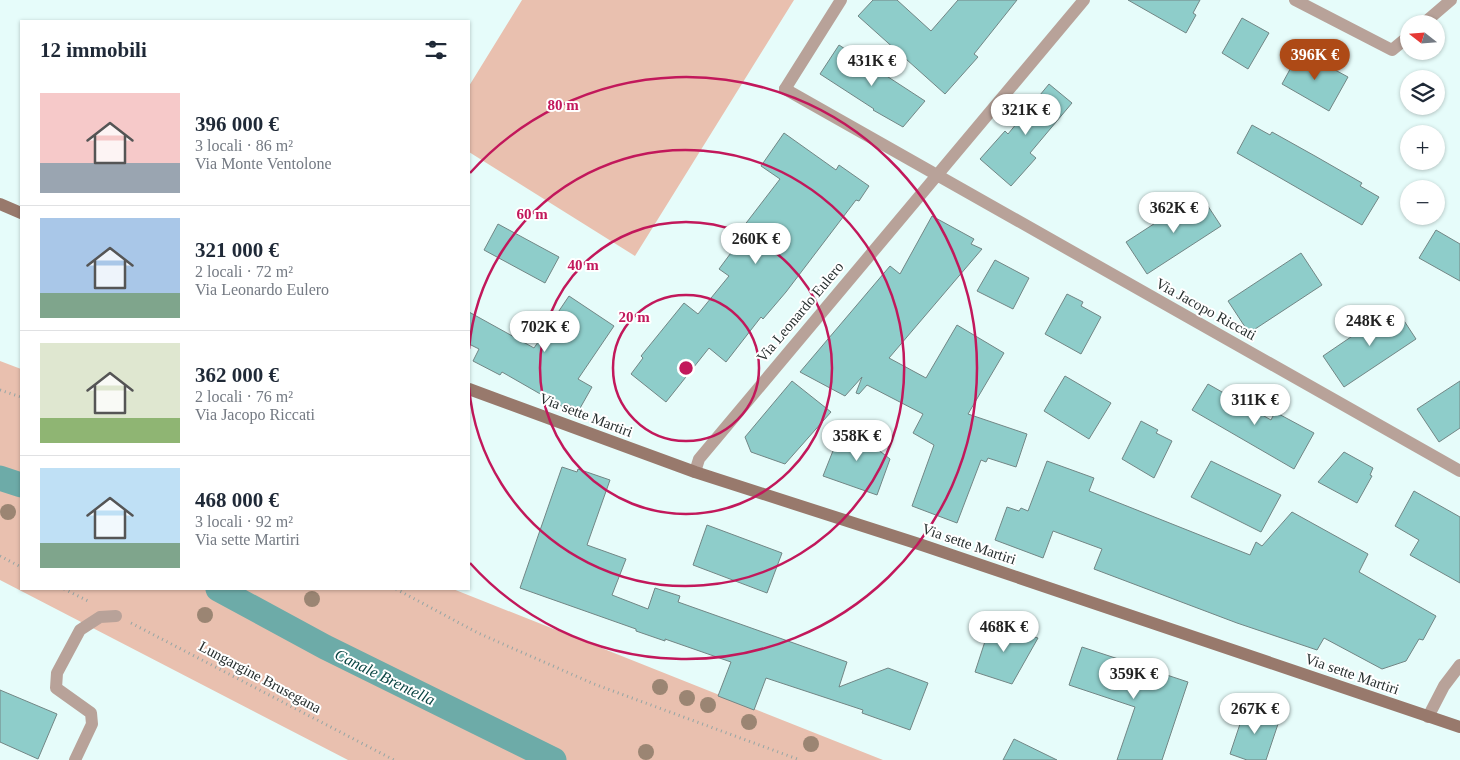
<!DOCTYPE html>
<html lang="it">
<head>
<meta charset="utf-8">
<style>
  :root { --surface:#fff; --page:#f6f6f7; --text:#1f2937; --muted:#747a83; --line:#e0e1e3; --accent:#ae4a16 }
  body { margin:0; font-family:Georgia,serif; background:var(--page); color:var(--text); height:100vh; display:flex; flex-direction:column; font-size:19px; white-space:nowrap }
  * { box-sizing:border-box; margin:0 }
  p { font-size:16px; color:var(--muted) }
  .icon { flex:none; width:28px; height:28px; fill:none; stroke:currentColor; stroke-width:2; stroke-linecap:round; stroke-linejoin:round }
  .map { position:relative; flex:1; overflow:hidden }
  .details { position:absolute; left:20px; top:20px; width:450px; height:570px; display:flex; flex-direction:column; background:var(--surface); border-radius:0px; box-shadow:0 1px 4px #0004 }
  .details>* { flex:none }
  .needle { width:32px; rotate:287deg }
  .controls { position:absolute; left:1400px; top:15px; display:grid; gap:10px }
  .controls a { display:grid; place-items:center; width:45px; height:45px; border-radius:50%; background:var(--surface); box-shadow:0 1px 4px #0004; font-size:25px }
  .price { position:absolute; translate:-50% -42px; padding:0 11px; border-radius:18px; background:#fff; color:#222; font-size:16px; line-height:32px; filter:drop-shadow(0 1px 2px #0008) }
  .price::after { content:''; position:absolute; left:50%; top:30px; width:15px; height:11px; margin-left:-8px; background:inherit; clip-path:polygon(0 0,100% 0,50% 100%) }
  .price.selected { background:var(--accent); color:#fff }
  ul { padding:0; list-style:none }
  li { display:flex; align-items:center; gap:15px; height:125px; padding:0 20px }
  li+li { border-top:1px solid var(--line) }
  li span { display:grid; place-items:center; flex:none; width:140px; height:100px; border-radius:0px; color:#555 }
  li>.icon { margin-inline-start:auto }
  span .icon { width:60px; height:60px; fill:#fffc; stroke-width:1 }
  li b { font-size:21px }
  h2 { display:flex; justify-content:space-between; align-items:center; height:60px; padding:0 20px; font-size:21px }
  .map>svg:first-child { display:block }
</style>
</head>
<body>
<div class="map">
<svg width="1460" height="760" viewBox="0 0 1460 760">
  <rect width="100%" height="100%" fill="#e6fcfa"/>
  <path fill="#e9c0af" d="M 522,0 L 794,0 L 635,256 L 469,152 L 469,86 Z
    M 0,361 L 21,369 L 21,589 L 453,589 L 883,760 L 348,760 L 0,580 Z"/>
  <g fill="none" stroke-linecap="round" stroke-linejoin="round">
    <path stroke="#6daba8" stroke-width="25" d="M 0,478 L 21,485
      M 218,589 L 325,647 L 554,760"/>
  </g>
  <path fill="#8ecdca" stroke="#728685" d="M 873,0 L 897,0 L 931,31 L 958,0 L 1017,0 L 974,54 L 978,57 L 945,94 L 858,16 Z
    M 1128,0 L 1200,0 L 1193,13 L 1196,15 L 1186,33 Z
    M 1242,18 L 1269,33 L 1248,69 L 1222,53 Z
    M 839,45 L 925,101 L 903,127 L 873,110 L 874,109 L 820,74 Z
    M 1300,51 L 1348,77 L 1329,111 L 1282,84 Z
    M 1049,84 L 1072,103 L 1030,153 L 1036,158 L 1011,186 L 980,159 L 1005,131 L 1008,134 Z
    M 1252,125 L 1270,135 L 1272,132 L 1315,156 L 1362,183 L 1360,186 L 1379,197 L 1362,225 L 1237,153 Z
    M 784,133 L 836,170 L 839,165 L 869,186 L 859,201 L 856,200 L 786,292 L 763,319 L 761,317 L 726,362 L 709,348 L 666,402 L 631,374 L 643,358 L 641,356 L 684,303 L 698,314 L 729,276 L 719,269 L 745,234 L 740,231 L 780,179 L 761,166 Z
    M 1200,194 L 1221,226 L 1147,274 L 1126,242 Z
    M 932,216 L 974,239 L 971,244 L 982,249 L 889,358 L 926,378 L 957,325 L 1004,353 L 968,414 L 1027,434 L 1016,467 L 988,458 L 986,462 L 981,460 L 957,523 L 912,506 L 934,445 L 913,433 L 923,414 L 867,385 L 859,394 L 856,393 L 862,377 L 845,396 L 800,372 L 890,266 L 900,274 Z
    M 498,224 L 559,257 L 545,283 L 484,250 Z
    M 1436,230 L 1460,244 L 1460,281 L 1419,258 Z
    M 1301,253 L 1322,285 L 1249,333 L 1228,301 Z
    M 995,260 L 1029,278 L 1013,309 L 977,291 Z
    M 1067,294 L 1083,302 L 1081,306 L 1101,317 L 1081,354 L 1045,334 Z
    M 569,296 L 614,326 L 578,379 L 592,387 L 579,410 L 565,403 L 563,407 L 502,372 L 500,375 L 473,361 L 479,349 L 469,344 L 469,312 L 534,348 Z
    M 1395,307 L 1416,339 L 1344,387 L 1323,356 Z
    M 1065,376 L 1111,403 L 1089,439 L 1044,411 Z
    M 792,381 L 831,412 L 785,464 L 751,452 L 745,437 Z
    M 1460,381 L 1460,428 L 1439,442 L 1417,409 Z
    M 1208,384 L 1271,420 L 1275,412 L 1314,433 L 1294,469 L 1192,410 Z
    M 1141,421 L 1158,430 L 1156,433 L 1172,441 L 1154,478 L 1122,459 Z
    M 844,423 L 890,459 L 877,495 L 823,476 Z
    M 1344,452 L 1373,468 L 1370,475 L 1372,476 L 1357,503 L 1318,482 Z
    M 1047,461 L 1094,478 L 1089,491 L 1250,555 L 1256,542 L 1262,546 L 1292,512 L 1368,554 L 1359,572 L 1436,616 L 1423,640 L 1419,639 L 1406,661 L 1382,669 L 1324,638 L 1317,650 L 1237,623 L 1094,569 L 1102,549 L 1053,531 L 1043,558 L 995,540 L 1007,507 L 1019,511 L 1021,508 L 1028,511 Z
    M 1211,461 L 1281,495 L 1261,532 L 1191,497 Z
    M 562,467 L 577,472 L 578,469 L 610,480 L 587,545 L 626,559 L 612,595 L 648,609 L 655,588 L 680,596 L 678,602 L 847,662 L 839,687 L 888,668 L 928,683 L 910,730 L 862,713 L 863,710 L 766,678 L 754,710 L 718,696 L 731,662 L 665,639 L 665,641 L 636,631 L 636,629 L 520,588 Z
    M 1414,491 L 1460,517 L 1460,583 L 1410,555 L 1419,540 L 1395,526 Z
    M 707,525 L 782,553 L 767,593 L 693,565 Z
    M 991,623 L 1038,638 L 1012,684 L 975,672 Z
    M 1082,647 L 1188,682 L 1162,760 L 1117,760 L 1135,707 L 1069,685 Z
    M 0,690 L 57,714 L 38,759 L 0,742 Z
    M 1246,706 L 1280,718 L 1266,760 L 1247,760 L 1230,754 Z
    M 1014,739 L 1057,760 L 1003,760 Z"/>
  <g fill="none" stroke-linecap="round" stroke-linejoin="round">
    <path stroke="#95a5a4" stroke-width="3" stroke-dasharray="1 4" stroke-linecap="butt" d="M 0,390 L 21,397
      M 0,556 L 21,567
      M 64,589 L 90,602
      M 396,589 L 478,633 L 594,684 L 800,760
      M 131,623 L 394,760"/>
    <path stroke="#b8a299" stroke-width="12" d="M 785,89 L 841,0
      M 75,760 L 92,724 L 91,713 L 56,688 L 57,673 L 80,630 L 100,617 L 116,616"/>
    <path stroke="#b8a299" stroke-width="12" d="M 1295,0 L 1392,50 L 1409,36
      M 1423,24 L 1451,0
      M 785,89 L 1460,471
      M 695,472 L 699,459 L 1084,0
      M 1428,717 L 1444,686 L 1460,665"/>
    <path stroke="#98796c" stroke-width="12" d="M 0,204 L 21,213
      M 469,389 L 695,472 L 922,545 L 1460,727"/>
  </g>
  <g fill="#9b8573">
    <circle cx="8" cy="512" r="8"/>
    <circle cx="312" cy="599" r="8"/>
    <circle cx="205" cy="615" r="8"/>
    <circle cx="660" cy="687" r="8"/>
    <circle cx="687" cy="698" r="8"/>
    <circle cx="708" cy="705" r="8"/>
    <circle cx="749" cy="722" r="8"/>
    <circle cx="811" cy="744" r="8"/>
    <circle cx="646" cy="752" r="8"/>
  </g>
  <g fill="none" stroke="#c2185b" stroke-width="2.5">
    <circle cx="686" cy="368" r="73"/>
    <circle cx="686" cy="368" r="146"/>
    <path d="M469 349A218 218 0 1 1 469 387"/>
    <path d="M470 173A291 291 0 1 1 470 563"/>
  </g>
  <g text-anchor="middle" dominant-baseline="central" stroke-width="4" stroke-linejoin="round" paint-order="stroke">
    <g font-size="15" fill="#283030" stroke="#fff">
      <text transform="translate(1206 309) rotate(29)">Via Jacopo Riccati</text>
      <text transform="translate(800 312) rotate(-50)">Via Leonardo Eulero</text>
      <text transform="translate(586 415) rotate(21)">Via sette Martiri</text>
      <text transform="translate(969 544) rotate(19)">Via sette Martiri</text>
      <text transform="translate(1352 674) rotate(19)">Via sette Martiri</text>
      <text transform="translate(260 677) rotate(28)">Lungargine Brusegana</text>
    </g>
    <g font-size="16" font-style="italic" fill="#0a4543" stroke="#fff">
      <text transform="translate(385 677) rotate(26)">Canale Brentella</text>
    </g>
  </g>
  <circle cx="686" cy="368" r="8" fill="#c2185b" stroke="#fff" stroke-width="2.5"/>
  <g font-size="15" text-anchor="middle" font-weight="bold" fill="#c2185b" stroke="#fff" stroke-width="4" stroke-linejoin="round" paint-order="stroke">
    <text x="563" y="110">80 m</text>
    <text x="532" y="219">60 m</text>
    <text x="583" y="270">40 m</text>
    <text x="634" y="322">20 m</text>
  </g>
</svg>
<div class="controls">
<a><svg class="needle" viewBox="-14 -14 28 28"><path d="M0-13l5 13h-10z" fill="#e53935"/><path d="M0 13l5-13h-10z" fill="#747a83"/></svg></a>
<a><svg class="icon" aria-label="layers" viewBox="0 0 24 24"><path d="M12 4l9 5-9 5-9-5zM3 14l9 5 9-5"/></svg></a>
<a>+</a>
<a>−</a>
</div>
<b class="price selected" style="left:1315px;top:81px">396K €</b>
<b class="price" style="left:872px;top:87px">431K €</b>
<b class="price" style="left:1026px;top:136px">321K €</b>
<b class="price" style="left:1174px;top:234px">362K €</b>
<b class="price" style="left:756px;top:265px">260K €</b>
<b class="price" style="left:1370px;top:347px">248K €</b>
<b class="price" style="left:545px;top:353px">702K €</b>
<b class="price" style="left:1255px;top:426px">311K €</b>
<b class="price" style="left:857px;top:462px">358K €</b>
<b class="price" style="left:1004px;top:653px">468K €</b>
<b class="price" style="left:1134px;top:700px">359K €</b>
<b class="price" style="left:1255px;top:735px">267K €</b>
<section class="details">
<h2>12 immobili<svg class="icon" aria-label="filters" viewBox="0 0 24 24"><path d="M4 7h16M4 17h16"/><circle cx="9" cy="7" r="2"/><circle cx="15" cy="17" r="2"/></svg></h2>
<ul>
<li><span style="background:linear-gradient(#f6c9c9 70%,#9aa5b1 0)"><svg class="icon" aria-label="home" viewBox="0 0 24 24"><path d="M3 11l9-7 9 7M6 9v11h12V9"/></svg></span><div><b>396 000 €</b><p>3 locali · 86 m²</p><p>Via Monte Ventolone</p></div></li>
<li><span style="background:linear-gradient(#a9c7e8 75%,#7fa58c 0)"><svg class="icon" aria-label="home" viewBox="0 0 24 24"><path d="M3 11l9-7 9 7M6 9v11h12V9"/></svg></span><div><b>321 000 €</b><p>2 locali · 72 m²</p><p>Via Leonardo Eulero</p></div></li>
<li><span style="background:linear-gradient(#dfe7d0 75%,#8fb573 0)"><svg class="icon" aria-label="home" viewBox="0 0 24 24"><path d="M3 11l9-7 9 7M6 9v11h12V9"/></svg></span><div><b>362 000 €</b><p>2 locali · 76 m²</p><p>Via Jacopo Riccati</p></div></li>
<li><span style="background:linear-gradient(#bfe0f5 75%,#7fa58c 0)"><svg class="icon" aria-label="home" viewBox="0 0 24 24"><path d="M3 11l9-7 9 7M6 9v11h12V9"/></svg></span><div><b>468 000 €</b><p>3 locali · 92 m²</p><p>Via sette Martiri</p></div></li>
</ul>
</section>
</div>
</body>
</html>
